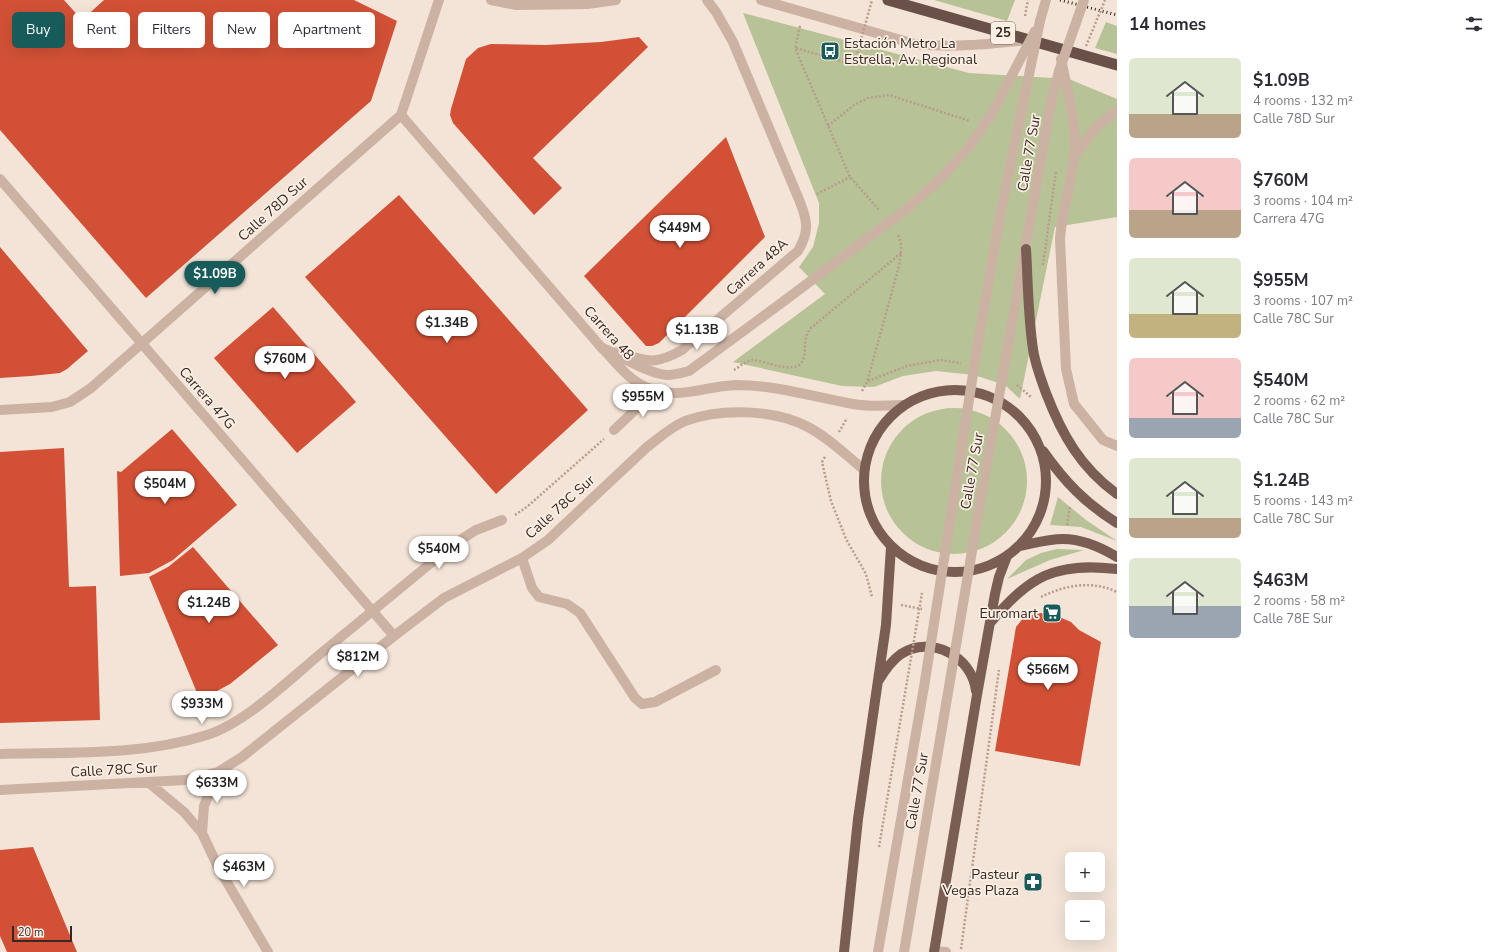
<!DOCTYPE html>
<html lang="en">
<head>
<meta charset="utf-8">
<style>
  :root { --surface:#fff; --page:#f2f2f3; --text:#2b2b33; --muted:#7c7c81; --accent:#175b5b }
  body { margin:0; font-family:"Nunito Sans",sans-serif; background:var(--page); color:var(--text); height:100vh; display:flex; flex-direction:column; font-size:15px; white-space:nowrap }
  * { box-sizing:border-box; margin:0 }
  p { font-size:13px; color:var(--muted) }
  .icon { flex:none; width:22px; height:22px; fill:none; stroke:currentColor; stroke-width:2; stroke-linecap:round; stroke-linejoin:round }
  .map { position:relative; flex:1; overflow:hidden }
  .details { display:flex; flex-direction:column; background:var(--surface); width:380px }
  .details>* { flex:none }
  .top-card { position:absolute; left:12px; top:12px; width:380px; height:36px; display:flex; gap:8px }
  .tools { position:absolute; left:1065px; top:852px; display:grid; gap:8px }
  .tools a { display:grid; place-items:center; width:40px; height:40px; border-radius:6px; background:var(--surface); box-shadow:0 4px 16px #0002; font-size:20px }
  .scale { position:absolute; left:12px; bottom:10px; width:60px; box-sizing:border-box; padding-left:4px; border:2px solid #362925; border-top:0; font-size:11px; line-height:14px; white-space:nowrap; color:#362925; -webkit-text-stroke:3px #fbeee3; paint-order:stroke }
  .price { position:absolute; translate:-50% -34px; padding:0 9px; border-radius:14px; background:#fff; color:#222; font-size:13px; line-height:26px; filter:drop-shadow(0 1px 2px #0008) }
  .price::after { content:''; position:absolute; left:50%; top:24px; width:12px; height:9px; margin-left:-6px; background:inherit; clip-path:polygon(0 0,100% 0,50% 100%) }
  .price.on { background:var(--accent); color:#fff }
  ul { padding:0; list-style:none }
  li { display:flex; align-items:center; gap:12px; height:100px; padding:0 12px }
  li span { display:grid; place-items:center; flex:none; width:112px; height:80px; border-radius:6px; color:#555 }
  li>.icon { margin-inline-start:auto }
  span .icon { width:48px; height:48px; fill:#fffc; stroke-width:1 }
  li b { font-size:17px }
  h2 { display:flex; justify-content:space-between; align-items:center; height:48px; padding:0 12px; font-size:17px }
  .chip { padding:0 14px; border-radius:6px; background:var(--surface); box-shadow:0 4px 16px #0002; font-size:14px; line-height:36px }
  .chip.on { background:var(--accent); color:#fff }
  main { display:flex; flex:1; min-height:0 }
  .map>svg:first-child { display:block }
</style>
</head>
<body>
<main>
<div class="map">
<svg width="1117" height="952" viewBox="0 0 1117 952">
  <rect width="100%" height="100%" fill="#f3e4d7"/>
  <path fill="#b7c396" d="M 934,0 L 1015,0 L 1007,21 Z
    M 743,13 L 969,73 L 1069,79 L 1117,99 L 1117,217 L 1055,227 L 1020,399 L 1005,385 L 974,375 L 936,371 L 903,376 L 874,387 L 842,386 L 733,362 L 825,294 L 799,267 L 813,247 L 819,223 L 819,203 Z
    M 1106,22 L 1117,26 L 1117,54 L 1095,48 Z
    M881 481a73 73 0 1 1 146 0a73 73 0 1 1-146 0Z
    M 1058,497 L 1086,520 L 1117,541 L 1081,527 L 1050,525 Z
    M 1057,549 L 1084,550 L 1050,560 L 1007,579 L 1026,560 L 1041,553 Z"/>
  <path fill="#d25136" d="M 0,0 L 64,0 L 82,20 L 104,0 L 354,0 L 397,21 L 371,101 L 146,298 L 0,130 Z
    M 639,37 L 648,47 L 533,158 L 562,188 L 534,215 L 453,123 L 450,115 L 451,109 L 466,59 L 478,48 L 491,44 L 545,45 L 601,42 Z
    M 726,137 L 765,237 L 659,343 L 652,346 L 646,346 L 584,276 Z
    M 399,195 L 588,410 L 496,494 L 305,277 Z
    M 0,247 L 88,351 L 67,369 L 60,373 L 31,376 L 0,378 Z
    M 273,307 L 356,402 L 297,453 L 214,358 Z
    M 172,429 L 237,505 L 173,560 L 149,573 L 120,576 L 117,471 L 121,472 Z
    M 64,448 L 69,587 L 96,586 L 100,720 L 0,723 L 0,452 Z
    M 193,547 L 278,645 L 230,684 L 200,700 L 149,577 L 168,567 Z
    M 1041,613 L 1057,616 L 1071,622 L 1079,630 L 1101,642 L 1080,766 L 995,751 L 1016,627 L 1025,616 Z
    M 33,847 L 77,952 L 7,952 L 0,936 L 0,850 Z"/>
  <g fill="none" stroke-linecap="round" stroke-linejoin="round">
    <path stroke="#b89c8c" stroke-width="2.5" stroke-dasharray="2 2" stroke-linecap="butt" d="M 800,26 L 795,48 L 850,177 L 879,210
      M 796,48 L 854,65
      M 828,126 L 854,105 L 868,98 L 889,95 L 970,121
      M 817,194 L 850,177
      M 734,370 C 739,367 747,360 753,360 C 766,361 792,374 801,363 C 809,354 800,341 811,328 L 901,253
      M 868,381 L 907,366 L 940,360 L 961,363
      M 1017,385 L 1031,397
      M 862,391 L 867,382 L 899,266 C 901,255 903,245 898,235
      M 839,432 L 847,418
      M 825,457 L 822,462 L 831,501 L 846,539 L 866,574 L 872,597
      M 515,515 L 528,506 L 604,439
      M 1067,525 L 1070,506
      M 1041,597 C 1065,585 1092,580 1117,592
      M 901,605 L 922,609
      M 961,949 L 999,670"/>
    <path stroke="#ccb2a2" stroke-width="10" d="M 1061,59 C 1067,89 1078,127 1074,157 C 1071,185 1062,211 1060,239 L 1066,369 L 1074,404 L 1103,440 L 1117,446
      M 1075,156 L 1095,128 L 1117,110
      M 522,558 L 532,588 L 539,597 L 567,604 L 580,613 L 635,698 L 642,704 L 655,702 L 716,670"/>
    <path stroke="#ccb2a2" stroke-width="10" d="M 491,0 L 516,5 L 587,4 L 616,0
      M 761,0 L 915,44 C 953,48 989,44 1027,40
      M 401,115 L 601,347 C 615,361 627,379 646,387 C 681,401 703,386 736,385 C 776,385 814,397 853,404 C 869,407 886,406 902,405
      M 0,179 L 394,636
      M 617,352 C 646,361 654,366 682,350 L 798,251 C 809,232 808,222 800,202 L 733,42 L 716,12 L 707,0
      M 0,410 L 52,407 L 70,402 L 91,388 L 401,115 L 439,0
      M 614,430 L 656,390
      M 0,754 C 68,752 141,756 207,735 C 245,723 288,681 319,655 C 364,618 409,581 454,544 L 476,530 L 502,520
      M 149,783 L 184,812 L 202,833 L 218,867 L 268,952
      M 0,790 L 185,780 L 218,772 L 242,757 L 394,636 L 444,598 L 522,558 L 548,540 L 647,447 C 659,438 671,427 685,421 C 721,408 774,409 808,427 C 829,438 846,455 864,470
      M 202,833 L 204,806 L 218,772
      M 934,951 L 946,952"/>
    <path stroke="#ccb2a2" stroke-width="10" d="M 1040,21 L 1046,0
      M 601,347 C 619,355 649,374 667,375 C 675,375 681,373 689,371 L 784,301"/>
    <path stroke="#7a5e54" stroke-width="10" d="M864 481a91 91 0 1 1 182 0a91 91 0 1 1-182 0Z
      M 1043,451 C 1065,482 1085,503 1117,523
      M 1019,546 C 1034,543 1049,539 1063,539 C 1081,539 1102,548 1117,557
      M 990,623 C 1030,576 1054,562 1117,569
      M 879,680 C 885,670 891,661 901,654 C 931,635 972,656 976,691
      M 844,952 L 858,819 L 886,625 L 891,547
      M 934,952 L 977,695 L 995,594 L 999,577 L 1007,556"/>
    <path stroke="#695048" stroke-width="11" d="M 888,0 L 1117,65"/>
    <path stroke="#362925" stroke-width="3" stroke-dasharray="1 3" stroke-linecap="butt" d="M 1060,0 L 1117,15"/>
    <path stroke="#b89c8c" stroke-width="2.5" stroke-dasharray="2 2" stroke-linecap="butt" d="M 1025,16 L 1028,0
      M 1086,46 L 1105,0
      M 854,65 L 872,0
      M 1043,265 L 1056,171
      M 879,847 L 922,593"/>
    <path stroke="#ccb2a2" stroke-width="10" d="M 784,301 L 908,208 L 941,178 L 969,147 L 991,115 L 1035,31
      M 878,952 L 924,687 L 976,355 L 1000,216 L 1040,21
      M 904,952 L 981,498 L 1051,103 L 1059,71 L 1084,0"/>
    <path stroke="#7a5e54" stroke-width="10" d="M 1026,249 C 1028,282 1028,316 1033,349 C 1035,364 1041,379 1046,393 C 1062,435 1081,468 1117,494"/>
  </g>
  <defs>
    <symbol id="bus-square" viewBox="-11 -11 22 22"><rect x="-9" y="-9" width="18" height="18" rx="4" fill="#175b5b" stroke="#fbeee3"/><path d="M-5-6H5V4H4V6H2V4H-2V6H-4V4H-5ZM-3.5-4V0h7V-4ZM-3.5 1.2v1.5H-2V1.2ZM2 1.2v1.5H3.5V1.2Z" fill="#fff"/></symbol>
    <symbol id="supermarket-square" viewBox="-11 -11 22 22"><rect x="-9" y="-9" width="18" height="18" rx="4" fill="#175b5b" stroke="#fbeee3"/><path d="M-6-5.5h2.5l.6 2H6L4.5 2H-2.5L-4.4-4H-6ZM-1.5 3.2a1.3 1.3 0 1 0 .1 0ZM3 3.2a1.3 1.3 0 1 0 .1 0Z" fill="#fff"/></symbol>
    <symbol id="pharmacy-square" viewBox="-11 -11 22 22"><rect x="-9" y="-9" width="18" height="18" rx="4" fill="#175b5b" stroke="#fbeee3"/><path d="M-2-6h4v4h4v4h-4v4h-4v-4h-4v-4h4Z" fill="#fff"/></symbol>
  </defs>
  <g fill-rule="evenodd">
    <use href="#bus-square" x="819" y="40" width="22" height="22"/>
    <use href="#supermarket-square" x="1041" y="602" width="22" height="22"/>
    <use href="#pharmacy-square" x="1022" y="871" width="22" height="22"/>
  </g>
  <g text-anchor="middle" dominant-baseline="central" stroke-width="3.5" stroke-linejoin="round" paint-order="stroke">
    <rect fill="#fbeee3" stroke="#71645e" stroke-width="1" x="991" y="22" width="24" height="22" rx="3"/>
    <g font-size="13" font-weight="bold" fill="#362925">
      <text x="1003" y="33">25</text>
    </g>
    <g font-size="14" fill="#362925" stroke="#fbeee3" text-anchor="end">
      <text x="844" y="43" text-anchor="start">Estación Metro La<tspan x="844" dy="16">Estrella, Av. Regional</tspan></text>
      <text x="1038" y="613">Euromart</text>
      <text x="1019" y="874">Pasteur<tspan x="1019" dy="16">Vegas Plaza</tspan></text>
    </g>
    <g font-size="14" fill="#362925" stroke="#fbeee3">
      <text transform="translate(1029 153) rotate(-80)">Calle 77 Sur</text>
      <text transform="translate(273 209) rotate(-42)">Calle 78D Sur</text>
      <text transform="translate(757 267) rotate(-42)">Carrera 48A</text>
      <text transform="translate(609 333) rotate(48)">Carrera 48</text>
      <text transform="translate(207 398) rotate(49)">Carrera 47G</text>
      <text transform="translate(972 471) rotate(-80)">Calle 77 Sur</text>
      <text transform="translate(560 507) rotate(-42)">Calle 78C Sur</text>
      <text transform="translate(114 770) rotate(-3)">Calle 78C Sur</text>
      <text transform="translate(917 791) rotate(-80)">Calle 77 Sur</text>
    </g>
  </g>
</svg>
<div class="tools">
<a>+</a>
<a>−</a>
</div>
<div class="scale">20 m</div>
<b class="price" style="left:680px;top:249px">$449M</b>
<b class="price on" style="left:215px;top:295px">$1.09B</b>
<b class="price" style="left:447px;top:344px">$1.34B</b>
<b class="price" style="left:697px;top:351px">$1.13B</b>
<b class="price" style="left:285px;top:380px">$760M</b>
<b class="price" style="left:643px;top:418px">$955M</b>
<b class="price" style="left:165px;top:505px">$504M</b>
<b class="price" style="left:439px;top:570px">$540M</b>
<b class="price" style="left:209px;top:624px">$1.24B</b>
<b class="price" style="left:358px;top:678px">$812M</b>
<b class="price" style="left:1048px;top:691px">$566M</b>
<b class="price" style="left:202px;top:725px">$933M</b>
<b class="price" style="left:217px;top:804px">$633M</b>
<b class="price" style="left:244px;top:888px">$463M</b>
<div class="top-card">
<a class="chip on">Buy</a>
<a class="chip">Rent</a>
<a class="chip">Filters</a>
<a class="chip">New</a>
<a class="chip">Apartment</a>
</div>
</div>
<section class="details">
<h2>14 homes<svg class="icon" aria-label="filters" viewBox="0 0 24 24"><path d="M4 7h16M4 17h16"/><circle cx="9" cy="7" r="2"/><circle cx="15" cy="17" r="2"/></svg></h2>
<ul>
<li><span style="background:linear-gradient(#dfe7d0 70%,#b9a48a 0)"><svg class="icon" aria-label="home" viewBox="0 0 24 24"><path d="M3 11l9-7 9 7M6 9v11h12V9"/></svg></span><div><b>$1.09B</b><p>4 rooms · 132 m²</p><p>Calle 78D Sur</p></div></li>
<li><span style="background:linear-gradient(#f6c9c9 65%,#b9a48a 0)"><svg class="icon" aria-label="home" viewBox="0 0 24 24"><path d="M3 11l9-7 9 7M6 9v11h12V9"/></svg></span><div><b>$760M</b><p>3 rooms · 104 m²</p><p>Carrera 47G</p></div></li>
<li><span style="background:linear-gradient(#dfe7d0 70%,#c2b280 0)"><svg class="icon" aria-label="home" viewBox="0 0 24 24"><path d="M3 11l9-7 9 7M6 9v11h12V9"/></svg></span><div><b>$955M</b><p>3 rooms · 107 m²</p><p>Calle 78C Sur</p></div></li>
<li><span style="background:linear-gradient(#f6c9c9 75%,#9aa5b1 0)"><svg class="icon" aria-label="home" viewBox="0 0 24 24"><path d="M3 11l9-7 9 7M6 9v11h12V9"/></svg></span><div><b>$540M</b><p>2 rooms · 62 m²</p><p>Calle 78C Sur</p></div></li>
<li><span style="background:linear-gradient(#dfe7d0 75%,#b9a48a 0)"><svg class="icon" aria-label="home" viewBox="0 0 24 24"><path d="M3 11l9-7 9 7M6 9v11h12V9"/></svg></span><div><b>$1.24B</b><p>5 rooms · 143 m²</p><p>Calle 78C Sur</p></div></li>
<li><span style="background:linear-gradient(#dfe7d0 60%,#9aa5b1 0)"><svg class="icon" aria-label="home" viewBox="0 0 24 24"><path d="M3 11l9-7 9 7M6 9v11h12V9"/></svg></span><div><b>$463M</b><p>2 rooms · 58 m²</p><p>Calle 78E Sur</p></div></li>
</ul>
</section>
</main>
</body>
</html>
